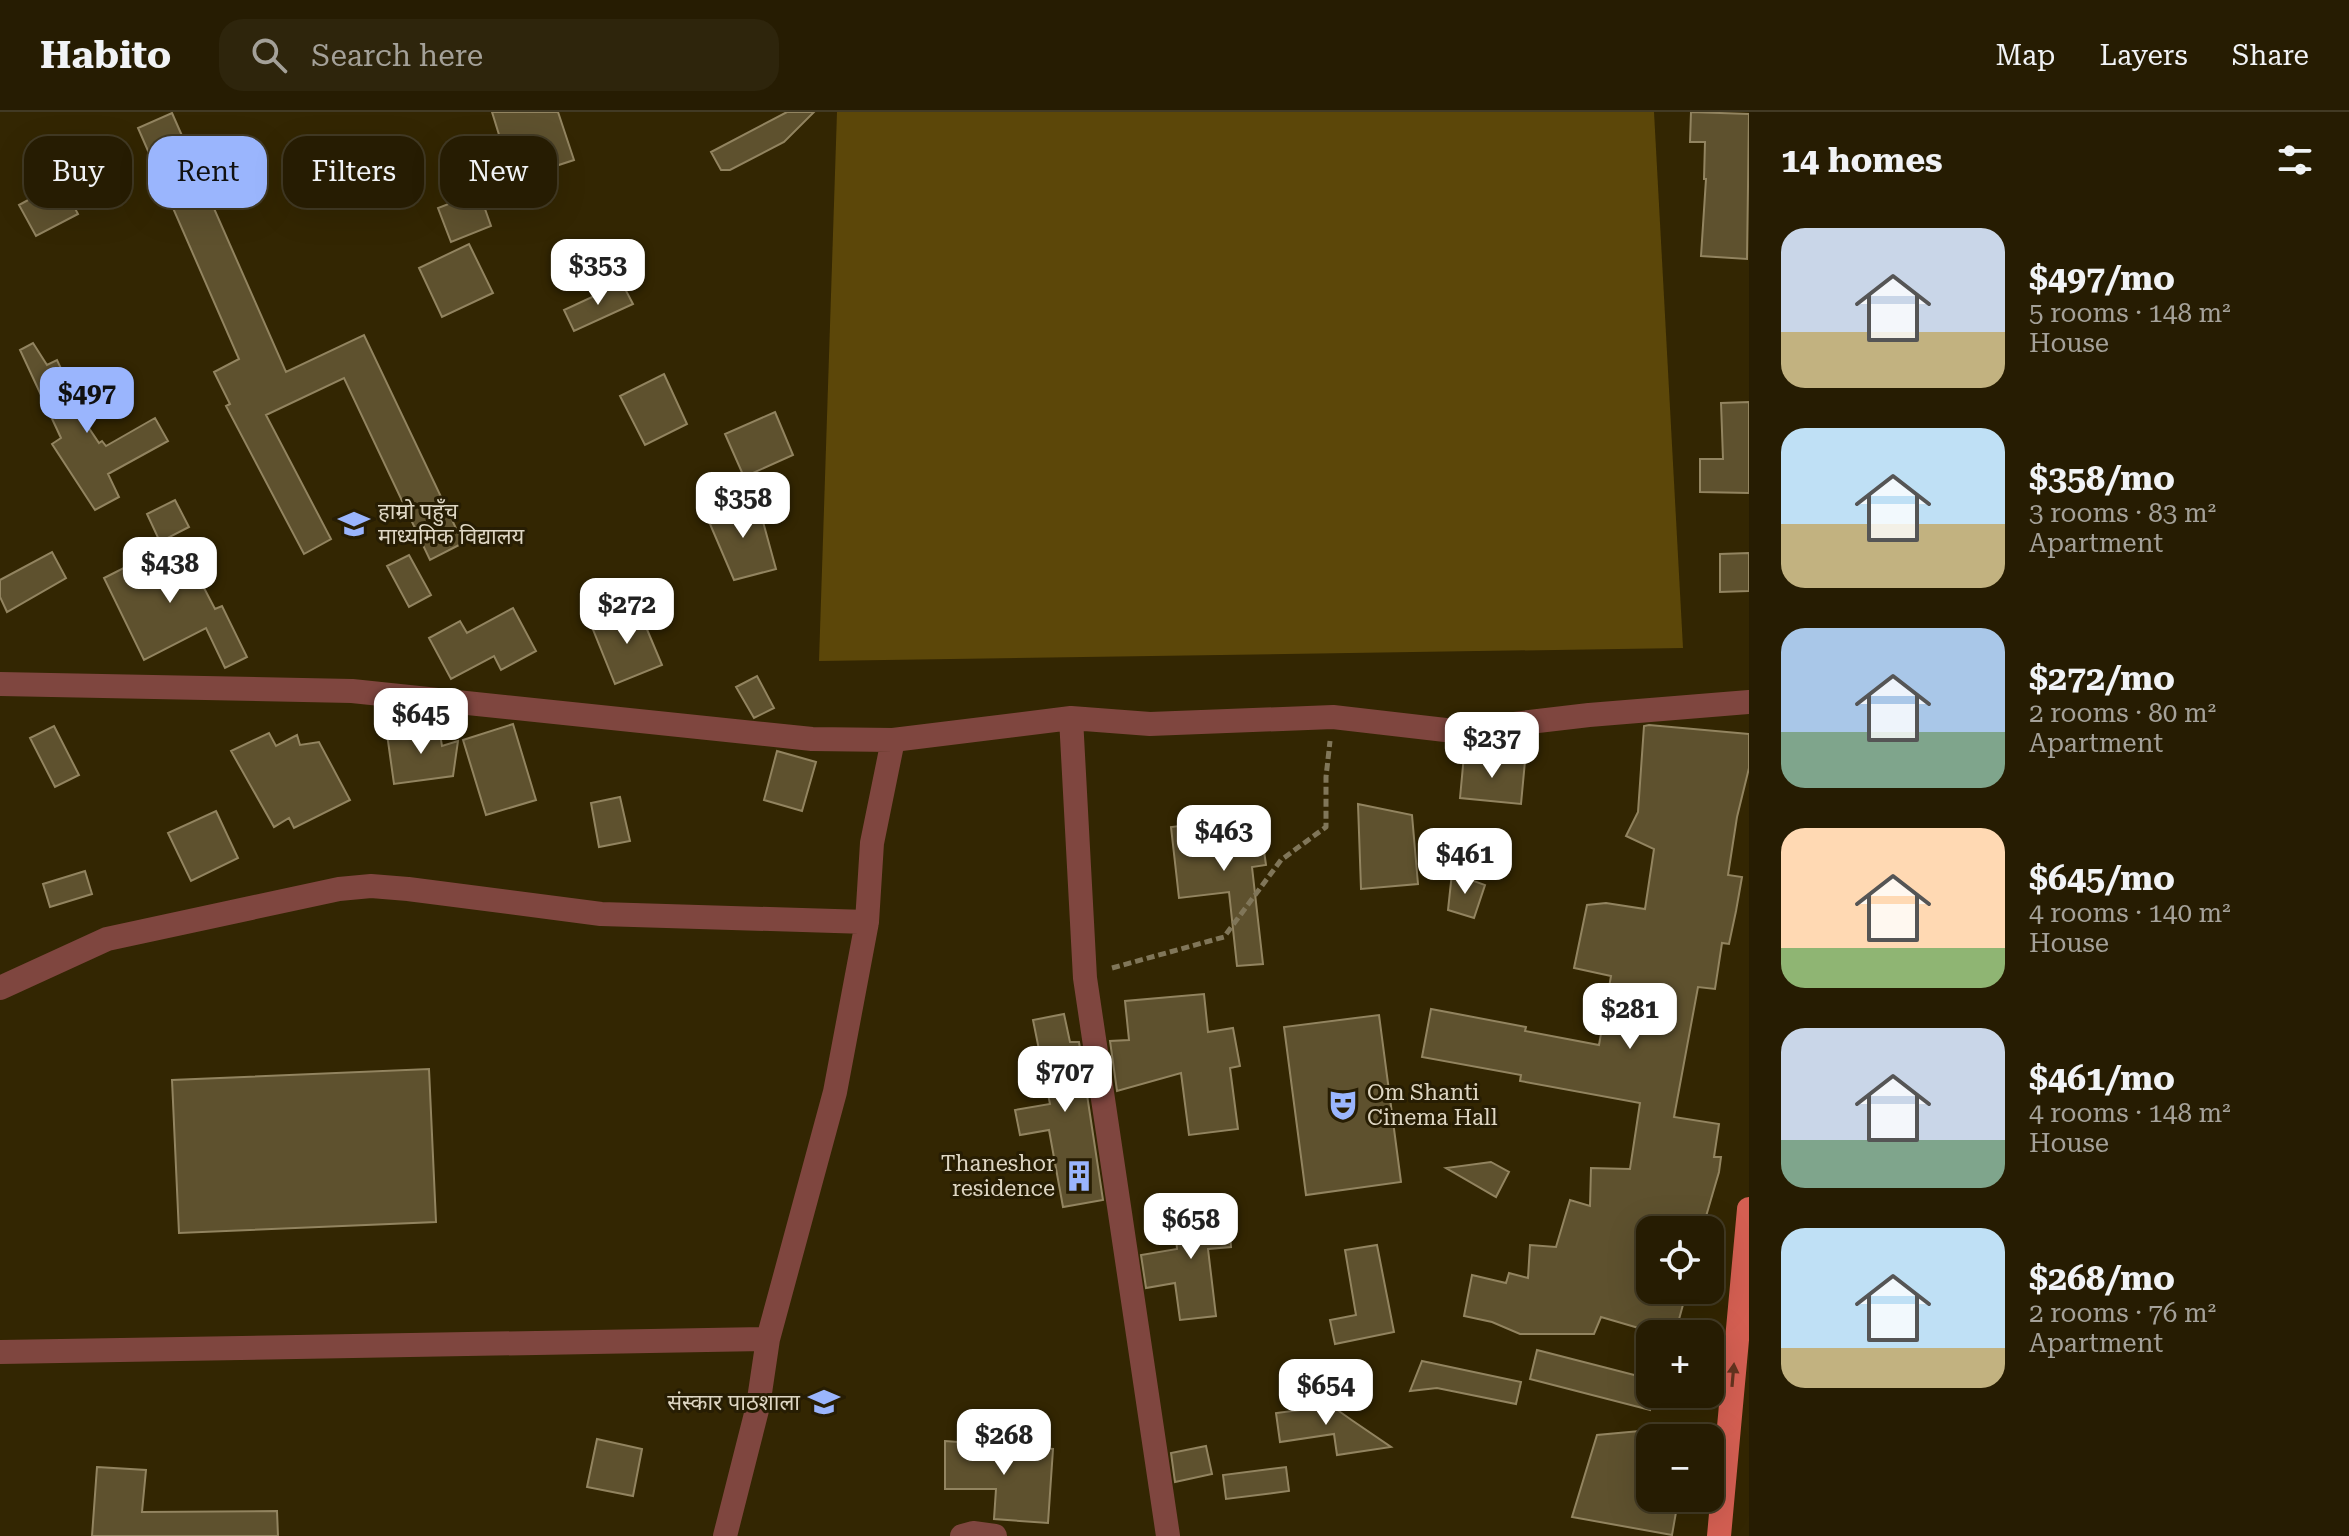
<!DOCTYPE html>
<html lang="en">
<head>
<meta charset="utf-8">
<style>
  :root { --surface:#261c02; --page:#2e250c; --text:#f1f3f6; --muted:#a4a199; --line:#423a24; --accent:#9ab5fd }
  body { margin:0; font-family:"Roboto Serif","Noto Sans Devanagari",serif; background:var(--page); color:var(--text); height:100vh; display:flex; flex-direction:column; font-size:30px; white-space:nowrap }
  * { box-sizing:border-box; margin:0 }
  p { font-size:26px; color:var(--muted) }
  .icon { flex:none; width:44px; height:44px; fill:none; stroke:currentColor; stroke-width:2; stroke-linecap:round; stroke-linejoin:round }
  .map { position:relative; flex:1; overflow:hidden }
  .drawer { display:flex; flex-direction:column; background:var(--surface); width:600px }
  .drawer>* { flex:none }
  .banner { position:absolute; left:24px; top:24px; width:760px; height:72px; display:flex; gap:16px }
  .fabs { position:absolute; left:1636px; top:1104px; display:grid; gap:16px }
  .fabs a { display:grid; place-items:center; width:88px; height:88px; border-radius:16px; background:var(--surface); box-shadow:0 8px 32px #0002,0 0 0 2px var(--line); font-size:40px }
  .price { position:absolute; translate:-50% -68px; padding:0 18px; border-radius:16px; background:#fff; color:#222; font-size:26px; line-height:52px; filter:drop-shadow(0 2px 4px #0008) }
  .price::after { content:''; position:absolute; left:50%; top:48px; width:24px; height:18px; margin-left:-12px; background:inherit; clip-path:polygon(0 0,100% 0,50% 100%) }
  .price.selected { background:var(--accent); color:#111 }
  ul { padding:0; list-style:none }
  li { display:flex; align-items:center; gap:24px; height:200px; padding:0 32px }
  li span { display:grid; place-items:center; flex:none; width:224px; height:160px; border-radius:24px; color:#555 }
  li>.icon { margin-inline-start:auto }
  span .icon { width:96px; height:96px; fill:#fffc; stroke-width:1 }
  li b { font-size:34px }
  h2 { display:flex; justify-content:space-between; align-items:center; height:96px; padding:0 32px; font-size:34px }
  .pill { padding:0 28px; border-radius:24px; background:var(--surface); box-shadow:0 8px 32px #0002,0 0 0 2px var(--line); font-size:28px; line-height:72px }
  .pill.selected { background:var(--accent); color:#111 }
  header { display:flex; align-items:center; gap:48px; box-sizing:border-box; height:112px; padding:0 40px; background:var(--surface); border-bottom:2px solid var(--line) }
  header strong { font-size:38px }
  nav { display:flex; gap:44px; margin-inline-start:auto; font-size:28px }
  .search { width:560px; height:72px; background:var(--page); display:flex; align-items:center; gap:20px; box-sizing:border-box; padding:0 28px; border-radius:24px; color:var(--muted); font-size:30px }
  main { display:flex; flex:1; min-height:0 }
  .map>svg:first-child { display:block }
</style>
</head>
<body>
<header>
<strong>Habito</strong>
<div class="search"><svg class="icon" aria-label="search" viewBox="0 0 24 24"><circle cx="10" cy="10" r="6"/><path d="M15 15l6 6"/></svg>Search here</div>
<nav><a>Map</a><a>Layers</a><a>Share</a></nav>
</header>
<main>
<div class="map">
<svg width="1749" height="1424" viewBox="0 0 1749 1424">
  <rect width="100%" height="100%" fill="#332602"/>
  <path fill="#5c4709" d="M 837,0 L 1654,0 L 1683,536 L 819,549 Z"/>
  <path fill="#5e512e" stroke="#928460" stroke-width="2" d="M 492,0 L 558,0 L 574,48 L 513,68 Z
    M 787,0 L 814,0 L 784,30 L 730,58 L 721,58 L 711,40 Z
    M 1691,0 L 1749,2 L 1747,147 L 1701,144 L 1706,67 L 1704,67 L 1705,30 L 1690,30 Z
    M 172,1 L 286,260 L 364,223 L 463,431 L 430,448 L 344,266 L 266,303 L 331,427 L 304,442 L 226,294 L 230,292 L 214,260 L 239,247 L 138,16 Z
    M 61,70 L 78,102 L 36,124 L 19,93 Z
    M 479,80 L 491,114 L 451,130 L 438,96 Z
    M 469,132 L 493,181 L 442,205 L 419,156 Z
    M 622,171 L 633,192 L 574,219 L 564,198 Z
    M 33,231 L 47,253 L 57,248 L 72,280 L 66,282 L 99,331 L 102,329 L 106,334 L 155,306 L 168,329 L 108,362 L 119,385 L 95,398 L 52,332 L 61,326 L 20,238 Z
    M 664,262 L 687,312 L 645,333 L 620,284 Z
    M 1749,290 L 1749,381 L 1700,380 L 1700,347 L 1723,347 L 1721,291 Z
    M 775,300 L 793,343 L 744,365 L 725,322 Z
    M 753,385 L 762,406 L 776,457 L 734,468 L 707,405 Z
    M 175,388 L 189,415 L 160,430 L 147,402 Z
    M 179,428 L 215,497 L 222,494 L 247,545 L 225,556 L 206,516 L 144,548 L 104,466 Z
    M 52,440 L 66,466 L 7,500 L 0,485 L 0,468 Z
    M 1749,441 L 1749,479 L 1720,480 L 1720,442 Z
    M 409,443 L 431,483 L 409,495 L 387,454 Z
    M 513,496 L 536,539 L 501,558 L 494,544 L 451,567 L 429,526 L 460,509 L 467,521 Z
    M 638,496 L 662,553 L 615,572 L 592,515 Z
    M 757,564 L 774,596 L 754,606 L 736,575 Z
    M 513,612 L 536,688 L 486,703 L 463,628 Z
    M 1649,613 L 1749,622 L 1749,656 L 1737,705 L 1728,763 L 1742,765 L 1736,799 L 1729,832 L 1722,831 L 1715,877 L 1698,875 L 1674,1005 L 1719,1012 L 1714,1045 L 1721,1045 L 1719,1060 L 1702,1118 L 1672,1118 L 1650,1111 L 1650,1178 L 1687,1178 L 1675,1222 L 1659,1222 L 1601,1205 L 1594,1222 L 1520,1222 L 1492,1210 L 1464,1204 L 1472,1163 L 1506,1171 L 1509,1161 L 1528,1166 L 1530,1133 L 1556,1135 L 1570,1088 L 1590,1094 L 1591,1056 L 1630,1057 L 1640,991 L 1520,969 L 1521,963 L 1422,945 L 1431,897 L 1526,915 L 1525,919 L 1599,933 L 1611,864 L 1574,856 L 1587,793 L 1606,791 L 1645,797 L 1654,737 L 1626,724 L 1638,700 L 1644,614 Z
    M 54,614 L 79,663 L 55,675 L 30,626 Z
    M 439,616 L 442,634 L 458,629 L 453,664 L 394,672 L 387,622 Z
    M 269,621 L 276,634 L 297,623 L 300,633 L 319,630 L 350,688 L 294,716 L 289,706 L 274,715 L 231,639 Z
    M 777,639 L 816,650 L 802,699 L 764,688 Z
    M 1464,643 L 1525,649 L 1521,692 L 1460,686 Z
    M 620,685 L 630,729 L 599,735 L 591,691 Z
    M 1358,692 L 1412,703 L 1418,772 L 1361,777 Z
    M 216,699 L 238,746 L 191,769 L 168,721 Z
    M 1259,704 L 1266,753 L 1252,755 L 1263,852 L 1237,854 L 1229,780 L 1179,786 L 1171,715 Z
    M 85,759 L 92,782 L 50,795 L 43,772 Z
    M 1452,761 L 1485,773 L 1474,806 L 1448,798 Z
    M 1204,882 L 1208,920 L 1233,916 L 1240,954 L 1230,956 L 1238,1017 L 1189,1023 L 1181,961 L 1117,979 L 1110,929 L 1129,928 L 1125,889 Z
    M 1064,902 L 1070,930 L 1079,930 L 1103,1088 L 1063,1095 L 1049,1018 L 1020,1023 L 1015,998 L 1050,992 L 1033,908 Z
    M 1379,903 L 1401,1070 L 1306,1083 L 1284,915 Z
    M 429,957 L 436,1110 L 179,1121 L 172,968 Z
    M 1491,1050 L 1509,1060 L 1496,1085 L 1446,1056 Z
    M 1228,1097 L 1231,1135 L 1208,1137 L 1216,1204 L 1180,1208 L 1175,1171 L 1146,1176 L 1141,1143 L 1177,1137 L 1174,1102 Z
    M 1377,1133 L 1394,1220 L 1335,1232 L 1330,1208 L 1356,1203 L 1345,1138 Z
    M 1537,1238 L 1650,1267 L 1650,1298 L 1530,1267 Z
    M 1422,1249 L 1521,1270 L 1516,1292 L 1437,1276 L 1410,1279 Z
    M 1312,1280 L 1353,1309 L 1391,1335 L 1337,1343 L 1334,1322 L 1280,1330 L 1276,1301 L 1300,1298 Z
    M 1650,1318 L 1650,1386 L 1678,1389 L 1672,1423 L 1572,1405 L 1597,1323 Z
    M 597,1327 L 642,1337 L 633,1384 L 587,1375 Z
    M 945,1329 L 1053,1337 L 1048,1411 L 994,1407 L 996,1377 L 945,1377 Z
    M 1206,1334 L 1212,1362 L 1175,1370 L 1171,1341 Z
    M 97,1355 L 146,1358 L 142,1400 L 277,1399 L 278,1424 L 92,1424 Z
    M 1286,1355 L 1289,1379 L 1226,1387 L 1223,1363 Z"/>
  <g fill="none" stroke-linecap="round" stroke-linejoin="round">
    <path stroke="#807659" stroke-width="5" stroke-dasharray="8 4" stroke-linecap="butt" d="M 1112,856 L 1224,825 L 1281,748 L 1326,715 L 1326,665 L 1330,629"/>
    <path stroke="#7f463f" stroke-width="24" d="M 0,572 L 352,579 L 812,627 L 893,628 L 1071,606 L 1150,612 L 1333,605 L 1454,619 L 1589,603 L 1749,590
      M 1071,606 L 1085,866 L 1168,1424
      M 0,876 L 107,827 L 339,777 L 371,774 L 408,777 L 601,802 L 867,810
      M 0,1240 L 768,1227
      M 725,1424 L 758,1294 L 768,1227 L 835,980 L 867,810 L 872,731 L 893,628
      M 962,1424 L 973,1421 L 995,1424"/>
    <path stroke="#d45f52" stroke-width="24" d="M 1719,1424 L 1749,1097"/>
  </g>
  <defs><path id="oneway-solid" d="M-6-.8H1V-3.2L6.5 0L1 3.2V.8H-6Z" transform="scale(2)"/></defs>
  <use fill="#64341f" href="#oneway-solid" transform="translate(1733 1263) rotate(-85)"/>
  <defs>
    <symbol id="school-bare" viewBox="-9 -9 18 18"><path d="M0-5L7-2L0 1L-7-2ZM-4 1L0 2.5L4 1V4Q0 6-4 4Z" fill="#9ab5fd" stroke="#271d03" stroke-width="2.5" paint-order="stroke"/></symbol>
    <symbol id="theatre-bare" viewBox="-9 -9 18 18"><path d="M-5-5.5Q0-4 5-5.5V0Q5 5 0 6Q-5 5-5 0ZM-3.3-2.5H-1v1.5H-3.3ZM1-2.5H3.3v1.5H1ZM-2.8 1Q0 5.5 2.8 1Z" fill="#9ab5fd" stroke="#271d03" stroke-width="2.5" paint-order="stroke"/></symbol>
    <symbol id="building-bare" viewBox="-9 -9 18 18"><path d="M-4-6H4V6H1V3H-1V6H-4ZM-2.5-4.3h1.7v1.8h-1.7ZM.8-4.3h1.7v1.8H.8ZM-2.5-1h1.7V.8h-1.7ZM.8-1h1.7V.8H.8Z" fill="#9ab5fd" stroke="#271d03" stroke-width="2.5" paint-order="stroke"/></symbol>
  </defs>
  <g fill-rule="evenodd">
    <use href="#school-bare" x="332" y="390" width="44" height="44"/>
    <use href="#theatre-bare" x="1321" y="971" width="44" height="44"/>
    <use href="#building-bare" x="1057" y="1042" width="44" height="44"/>
    <use href="#school-bare" x="802" y="1268" width="44" height="44"/>
  </g>
  <g text-anchor="middle" dominant-baseline="central" stroke-width="6" stroke-linejoin="round" paint-order="stroke">
    <g font-size="22" fill="#ded6c3" stroke="#271d03" text-anchor="start">
      <text x="378" y="399">हाम्रो पहुँच<tspan x="378" dy="25">माध्यमिक विद्यालय</tspan></text>
      <text x="1367" y="980">Om Shanti<tspan x="1367" dy="25">Cinema Hall</tspan></text>
      <text x="1055" y="1051" text-anchor="end">Thaneshor<tspan x="1055" dy="25">residence</tspan></text>
      <text x="800" y="1290" text-anchor="end">संस्कार पाठशाला</text>
    </g>
  </g>
</svg>
<div class="fabs">
<a><svg class="icon" aria-label="locate" viewBox="0 0 24 24"><circle cx="12" cy="12" r="6"/><path d="M12 2v4M12 18v4M2 12h4M18 12h4"/></svg></a>
<a>+</a>
<a>−</a>
</div>
<b class="price" style="left:598px;top:195px">$353</b>
<b class="price selected" style="left:87px;top:323px">$497</b>
<b class="price" style="left:743px;top:428px">$358</b>
<b class="price" style="left:170px;top:493px">$438</b>
<b class="price" style="left:627px;top:534px">$272</b>
<b class="price" style="left:421px;top:644px">$645</b>
<b class="price" style="left:1492px;top:668px">$237</b>
<b class="price" style="left:1224px;top:761px">$463</b>
<b class="price" style="left:1465px;top:784px">$461</b>
<b class="price" style="left:1630px;top:939px">$281</b>
<b class="price" style="left:1065px;top:1002px">$707</b>
<b class="price" style="left:1191px;top:1149px">$658</b>
<b class="price" style="left:1326px;top:1315px">$654</b>
<b class="price" style="left:1004px;top:1365px">$268</b>
<div class="banner">
<a class="pill">Buy</a>
<a class="pill selected">Rent</a>
<a class="pill">Filters</a>
<a class="pill">New</a>
</div>
</div>
<section class="drawer">
<h2>14 homes<svg class="icon" aria-label="filters" viewBox="0 0 24 24"><path d="M4 7h16M4 17h16"/><circle cx="9" cy="7" r="2"/><circle cx="15" cy="17" r="2"/></svg></h2>
<ul>
<li><span style="background:linear-gradient(#c9d6e8 65%,#c2b280 0)"><svg class="icon" aria-label="home" viewBox="0 0 24 24"><path d="M3 11l9-7 9 7M6 9v11h12V9"/></svg></span><div><b>$497/mo</b><p>5 rooms · 148 m²</p><p>House</p></div></li>
<li><span style="background:linear-gradient(#bfe0f5 60%,#c2b280 0)"><svg class="icon" aria-label="home" viewBox="0 0 24 24"><path d="M3 11l9-7 9 7M6 9v11h12V9"/></svg></span><div><b>$358/mo</b><p>3 rooms · 83 m²</p><p>Apartment</p></div></li>
<li><span style="background:linear-gradient(#a9c7e8 65%,#7fa58c 0)"><svg class="icon" aria-label="home" viewBox="0 0 24 24"><path d="M3 11l9-7 9 7M6 9v11h12V9"/></svg></span><div><b>$272/mo</b><p>2 rooms · 80 m²</p><p>Apartment</p></div></li>
<li><span style="background:linear-gradient(#ffd9b3 75%,#8fb573 0)"><svg class="icon" aria-label="home" viewBox="0 0 24 24"><path d="M3 11l9-7 9 7M6 9v11h12V9"/></svg></span><div><b>$645/mo</b><p>4 rooms · 140 m²</p><p>House</p></div></li>
<li><span style="background:linear-gradient(#c9d6e8 70%,#7fa58c 0)"><svg class="icon" aria-label="home" viewBox="0 0 24 24"><path d="M3 11l9-7 9 7M6 9v11h12V9"/></svg></span><div><b>$461/mo</b><p>4 rooms · 148 m²</p><p>House</p></div></li>
<li><span style="background:linear-gradient(#bfe0f5 75%,#c2b280 0)"><svg class="icon" aria-label="home" viewBox="0 0 24 24"><path d="M3 11l9-7 9 7M6 9v11h12V9"/></svg></span><div><b>$268/mo</b><p>2 rooms · 76 m²</p><p>Apartment</p></div></li>
</ul>
</section>
</main>
</body>
</html>
